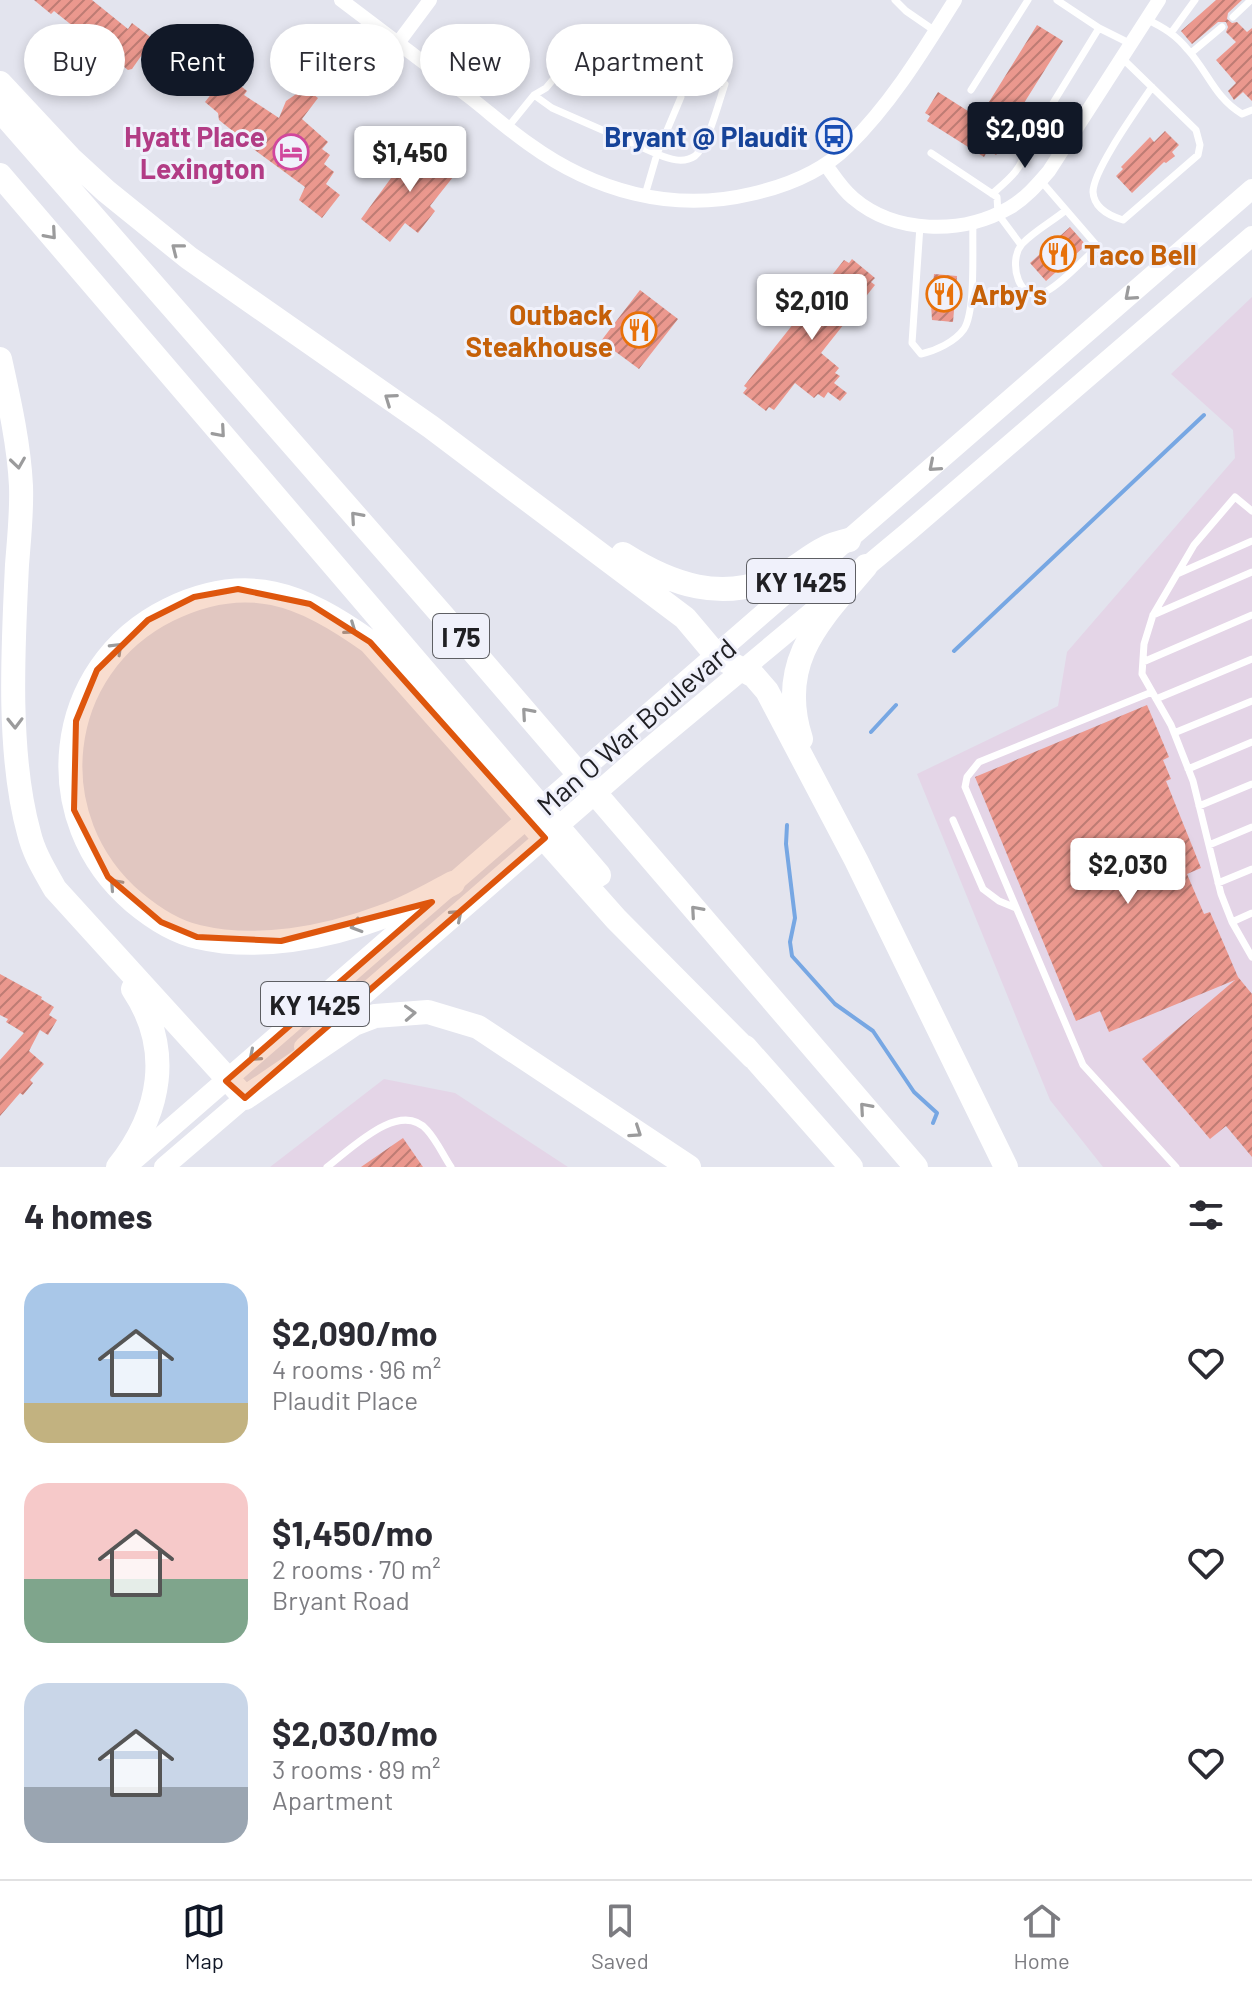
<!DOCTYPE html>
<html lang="en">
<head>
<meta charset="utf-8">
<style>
  :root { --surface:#fff; --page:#f7f7f7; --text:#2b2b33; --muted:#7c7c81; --line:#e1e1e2; --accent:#111827 }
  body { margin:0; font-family:Barlow,sans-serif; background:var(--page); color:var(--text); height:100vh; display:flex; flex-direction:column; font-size:30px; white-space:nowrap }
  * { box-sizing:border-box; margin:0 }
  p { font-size:26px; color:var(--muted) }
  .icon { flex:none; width:44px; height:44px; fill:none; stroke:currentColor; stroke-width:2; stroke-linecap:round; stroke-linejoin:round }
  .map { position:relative; height:1167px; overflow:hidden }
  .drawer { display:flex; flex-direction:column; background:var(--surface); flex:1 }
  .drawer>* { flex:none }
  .guide { position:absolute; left:24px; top:24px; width:800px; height:72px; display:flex; gap:16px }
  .price { position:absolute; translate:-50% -68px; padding:0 18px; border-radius:8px; background:#fff; color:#222; font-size:26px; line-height:52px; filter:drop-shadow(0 2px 4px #0008) }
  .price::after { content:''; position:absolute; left:50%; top:48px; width:24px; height:18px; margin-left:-12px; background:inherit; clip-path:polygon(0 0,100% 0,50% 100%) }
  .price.active { background:var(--accent); color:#fff }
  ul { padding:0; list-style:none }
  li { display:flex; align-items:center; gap:24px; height:200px; padding:0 24px }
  li span { display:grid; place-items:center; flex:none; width:224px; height:160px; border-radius:24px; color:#555 }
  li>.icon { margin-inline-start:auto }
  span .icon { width:96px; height:96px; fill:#fffc; stroke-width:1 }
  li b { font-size:34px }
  h2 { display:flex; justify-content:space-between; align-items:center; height:96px; padding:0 24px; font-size:34px }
  .chip { padding:0 28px; border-radius:36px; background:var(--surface); box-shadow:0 4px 12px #0003; font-size:28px; line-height:72px }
  .chip.active { background:var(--accent); color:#fff }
  .tabs { display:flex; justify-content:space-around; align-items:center; height:112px; border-top:2px solid var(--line); background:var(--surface); font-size:22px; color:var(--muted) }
  .tabs a { display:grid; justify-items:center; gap:4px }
  .tabs .active { color:var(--accent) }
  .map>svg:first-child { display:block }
</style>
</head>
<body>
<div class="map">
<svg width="1252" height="1167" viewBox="0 0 1252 1167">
  <defs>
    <pattern id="building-hatch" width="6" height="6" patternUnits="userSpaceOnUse" patternTransform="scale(2)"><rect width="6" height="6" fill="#eb988e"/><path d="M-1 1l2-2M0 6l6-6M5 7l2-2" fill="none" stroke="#be7c74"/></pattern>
  </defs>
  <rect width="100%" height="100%" fill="#e3e4ee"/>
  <path fill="#e4d5e7" d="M 1252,297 L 1252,1167 L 1103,1167 L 1050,1100 L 917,774 L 1058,706 L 1067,652 L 1235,458 L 1233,430 L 1171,374 Z
    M 384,1079 L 455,1093 L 568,1167 L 270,1167 Z"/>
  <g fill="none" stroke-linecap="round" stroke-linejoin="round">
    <path stroke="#77a7e3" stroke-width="4" d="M 954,651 L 1204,415
      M 871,732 L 896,705
      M 787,825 L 786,844 L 795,918 L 790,942 L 792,956 L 835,1004 L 873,1031 L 914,1092 L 937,1113 L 933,1123"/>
  </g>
  <path fill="url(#building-hatch)" d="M 34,0 L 92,0 L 128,29 L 132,23 L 153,39 L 132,69 L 128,70 L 54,11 L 51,14 Z
    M 1216,0 L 1242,0 L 1228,13 L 1227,19 L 1232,23 L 1237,22 L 1247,32 L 1252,28 L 1252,101 L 1243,92 L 1234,100 L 1228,91 L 1236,83 L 1216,60 L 1236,42 L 1226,32 L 1228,27 L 1226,22 L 1218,22 L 1192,44 L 1181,31 Z
    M 1037,25 L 1063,41 L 1002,138 L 1006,141 L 996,155 L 988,150 L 984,157 L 927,121 L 930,116 L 925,113 L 938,92 L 979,118 Z
    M 220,83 L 231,90 L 237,83 L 247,91 L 244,95 L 279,118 L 286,101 L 305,88 L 318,98 L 302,119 L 328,142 L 322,149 L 330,155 L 324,164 L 334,172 L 326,184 L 340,195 L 322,218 L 299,200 L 305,187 L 233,134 L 234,132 L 219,120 L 218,113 L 205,102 Z
    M 1165,131 L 1179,145 L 1172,152 L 1175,156 L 1166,163 L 1164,162 L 1132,193 L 1116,176 L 1123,169 L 1121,167 L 1150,137 L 1154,142 Z
    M 416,144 L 430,154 L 433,149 L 457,172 L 430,206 L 435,211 L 418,233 L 405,223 L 390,242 L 361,219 Z
    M 1070,227 L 1086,245 L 1046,281 L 1030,263 Z
    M 852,259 L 875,278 L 871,282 L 875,285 L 821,353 L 839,368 L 835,373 L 840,376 L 834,383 L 847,393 L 840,401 L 828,392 L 824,398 L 818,394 L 814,398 L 795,383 L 774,410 L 769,407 L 766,411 L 743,393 L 747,388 L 744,386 L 844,260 L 849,263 Z
    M 934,274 L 957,276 L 953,322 L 932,320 L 931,304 Z
    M 640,290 L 678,319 L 639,369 L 601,341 Z
    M 1147,705 L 1169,757 L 1163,760 L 1171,779 L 1166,781 L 1201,868 L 1187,874 L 1204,914 L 1210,912 L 1238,977 L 1252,994 L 1252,1157 L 1226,1126 L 1210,1139 L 1142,1059 L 1235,980 L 1109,1032 L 1100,1011 L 1076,1021 L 975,777 Z
    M 0,974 L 42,997 L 41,999 L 54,1007 L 49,1015 L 57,1020 L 48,1035 L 40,1030 L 29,1051 L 44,1064 L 30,1080 L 33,1083 L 23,1095 L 20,1093 L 0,1116 L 0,1060 L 24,1033 L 6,1022 L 8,1019 L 0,1015 Z
    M 403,1138 L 423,1167 L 361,1167 Z"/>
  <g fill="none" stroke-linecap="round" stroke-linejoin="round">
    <path stroke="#fff" stroke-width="7" d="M 895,0 L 906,11 L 935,31
      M 1057,0 L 1099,28
      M 1233,17 L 1251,0
      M 1146,19 C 1163,27 1176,35 1188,50 C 1208,72 1215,98 1242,114 L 1252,110
      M 1171,33 L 1195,0
      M 1191,53 L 1222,27
      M 1122,58 L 1196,130 L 1200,145 L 1198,155 L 1123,220 C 1110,216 1094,208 1093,192 C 1093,170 1138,108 1152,87
      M 971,90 L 1028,0
      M 534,95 L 552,108 L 657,154 L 681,97 L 680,91 L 636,70 L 633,63 L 637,50
      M 508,127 L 534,95 L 546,88 L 567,63 L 586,30 L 725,84 C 719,101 708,146 695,156 C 683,164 669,159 657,154 L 645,195
      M 931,153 L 997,197 L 998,214 L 1021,245
      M 1041,181 L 1098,247 C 1082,260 1065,281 1047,291 C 1019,307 1007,261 1022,244 C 1034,231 1053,221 1066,210
      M 992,194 C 1008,180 1023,169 1026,147 L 1099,28 L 1131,44
      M 920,226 L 912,343 L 921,354 C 935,351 955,342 964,329 C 976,310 972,248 973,223
      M 1252,511 L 1235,497 L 1194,545 L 1153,615 L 1144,644 L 1142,674 L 1171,725 L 1193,781 L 1221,894 L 1232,922 L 1252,957
      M 1177,574 L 1252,541
      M 1153,615 L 1252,572
      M 1143,662 L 1252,615
      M 1152,692 L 979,762 L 967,777 L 965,787 L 1083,1065 L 1176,1167
      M 1156,699 L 1252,659
      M 1174,733 L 1252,701
      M 1188,769 L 1252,742
      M 1199,806 L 1252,784
      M 953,820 L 983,889 L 999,901 L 1016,908
      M 1209,845 L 1252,827
      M 1218,883 L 1252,869
      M 1232,922 L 1252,913
      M 327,1167 C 351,1149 400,1099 427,1130 C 437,1141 443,1155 451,1167"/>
    <path stroke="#fff" stroke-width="14" d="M 341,0 C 385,33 428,66 472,99 C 491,114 509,130 529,144 C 594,191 672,213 751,194 C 787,186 822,172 848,146 C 891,104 923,51 955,0
      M 398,43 L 430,0
      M 826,165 C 834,176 842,189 853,198 C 895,234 962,235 1009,208 C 1025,199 1037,185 1049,171 L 1159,0"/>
    <path stroke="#fff" stroke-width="20" d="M 304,1047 L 639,756 L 908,532 L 1252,236
      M 126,1167 L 1252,189
      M 164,1167 L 255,1089"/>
    <path stroke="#fff" stroke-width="24" d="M 0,83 L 70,158 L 106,191 L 189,258 L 431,427 L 685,618 L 717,656 L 754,676 L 767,691 L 856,860 L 1006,1167
      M 0,110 L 443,616 L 916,1167
      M 0,175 L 599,875
      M 0,359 C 9,400 19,444 21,486 C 22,512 19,539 17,565 C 13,647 7,754 29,833 C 34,854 45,871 55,889 L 245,1098 L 354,1024 L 375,1016 L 428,1012 L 478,1027 L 689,1167
      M 623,554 C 672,585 721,602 777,577 C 795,570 808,556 825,548 C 833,544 841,542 849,540
      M 801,739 C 776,661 820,620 866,566
      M 453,883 C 430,895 407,909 382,917 C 326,938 257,951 198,937 C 175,932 152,917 134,902 C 37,820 53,667 168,610 C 247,571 303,594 370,642 L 616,919 L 753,1057
      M 745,1047 L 851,1167
      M 118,1167 C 161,1113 173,1049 133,989"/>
  </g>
  <defs><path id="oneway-chevron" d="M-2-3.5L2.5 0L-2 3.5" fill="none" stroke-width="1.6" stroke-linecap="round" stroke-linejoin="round" transform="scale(2)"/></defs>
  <g stroke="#9b9b9c">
    <use href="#oneway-chevron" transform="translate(51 234) rotate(49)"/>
    <use href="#oneway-chevron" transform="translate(177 249) rotate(-142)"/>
    <use href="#oneway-chevron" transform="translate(1130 295) rotate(139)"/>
    <use href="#oneway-chevron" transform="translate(390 399) rotate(-145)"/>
    <use href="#oneway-chevron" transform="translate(220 432) rotate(49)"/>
    <use href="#oneway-chevron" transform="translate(18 463) rotate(82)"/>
    <use href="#oneway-chevron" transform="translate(934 466) rotate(139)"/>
    <use href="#oneway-chevron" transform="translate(356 517) rotate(-131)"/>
    <use href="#oneway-chevron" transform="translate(351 629) rotate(35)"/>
    <use href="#oneway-chevron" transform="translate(117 648) rotate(-45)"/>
    <use href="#oneway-chevron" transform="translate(527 713) rotate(-131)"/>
    <use href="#oneway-chevron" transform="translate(15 723) rotate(89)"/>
    <use href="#oneway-chevron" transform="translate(115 884) rotate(-132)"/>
    <use href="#oneway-chevron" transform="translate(696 911) rotate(-131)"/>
    <use href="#oneway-chevron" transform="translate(457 915) rotate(-41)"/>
    <use href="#oneway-chevron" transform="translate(356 926) rotate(163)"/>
    <use href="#oneway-chevron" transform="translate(410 1013) rotate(-3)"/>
    <use href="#oneway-chevron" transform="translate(254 1056) rotate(139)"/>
    <use href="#oneway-chevron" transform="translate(865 1108) rotate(-131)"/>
    <use href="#oneway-chevron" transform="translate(636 1132) rotate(34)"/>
  </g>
  <path fill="#de560d" fill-opacity="0.2" stroke="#de560d" stroke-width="6" stroke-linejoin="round" d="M 238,589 L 310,604 L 370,642 L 545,838 L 245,1098 L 226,1081 L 432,902 L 281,941 L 197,937 L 161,922 L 108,877 L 74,810 L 76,721 L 97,670 L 148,620 L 194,597 Z"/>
  <defs>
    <symbol id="bus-ring" viewBox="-11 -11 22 22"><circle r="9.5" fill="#f0f1fb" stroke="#1a4fb4" stroke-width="1.5"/><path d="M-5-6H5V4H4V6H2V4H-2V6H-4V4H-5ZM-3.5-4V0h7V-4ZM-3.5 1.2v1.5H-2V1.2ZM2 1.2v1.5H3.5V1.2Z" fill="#1a4fb4"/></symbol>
    <symbol id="hotel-ring" viewBox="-11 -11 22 22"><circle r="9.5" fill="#f0f1fb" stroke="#d1479c" stroke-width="1.5"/><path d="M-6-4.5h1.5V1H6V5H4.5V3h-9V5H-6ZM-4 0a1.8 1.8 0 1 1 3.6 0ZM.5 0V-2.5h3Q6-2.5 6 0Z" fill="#d1479c"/></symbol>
    <symbol id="restaurant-ring" viewBox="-11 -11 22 22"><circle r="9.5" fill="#f0f1fb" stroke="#e8710a" stroke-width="1.5"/><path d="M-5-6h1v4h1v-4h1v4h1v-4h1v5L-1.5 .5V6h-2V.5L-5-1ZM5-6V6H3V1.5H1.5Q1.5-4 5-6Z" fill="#e8710a"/></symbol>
  </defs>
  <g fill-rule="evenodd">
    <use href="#bus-ring" x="814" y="116" width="40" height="40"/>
    <use href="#hotel-ring" x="271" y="132" width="40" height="40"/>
    <use href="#restaurant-ring" x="1038" y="234" width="40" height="40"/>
    <use href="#restaurant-ring" x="924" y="274" width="40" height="40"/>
    <use href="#restaurant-ring" x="619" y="310" width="40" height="40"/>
  </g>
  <g text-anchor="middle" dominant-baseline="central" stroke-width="6" stroke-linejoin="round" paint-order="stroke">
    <g fill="#f0f1fb" stroke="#5e5f64" stroke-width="2">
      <rect x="747" y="559" width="108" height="44" rx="6"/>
      <rect x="433" y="614" width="56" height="44" rx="6"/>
      <rect x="261" y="982" width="108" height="44" rx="6"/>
    </g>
    <g font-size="26" font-weight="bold" fill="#202024">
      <text x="801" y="581">KY 1425</text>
      <text x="461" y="636">I 75</text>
      <text x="315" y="1004">KY 1425</text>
    </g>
    <g font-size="28" font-weight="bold" fill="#b23c85" stroke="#f0f1fb" text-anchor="end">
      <text x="265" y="136">Hyatt Place<tspan x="265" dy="32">Lexington</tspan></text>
    </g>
    <g font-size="28" font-weight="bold" fill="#164399" stroke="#f0f1fb" text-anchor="end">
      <text x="808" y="136">Bryant @ Plaudit</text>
    </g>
    <g font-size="28" font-weight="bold" fill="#c56008" stroke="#f0f1fb" text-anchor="start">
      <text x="1084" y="254">Taco Bell</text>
      <text x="970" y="294">Arby's</text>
      <text x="613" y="314" text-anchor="end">Outback<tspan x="613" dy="32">Steakhouse</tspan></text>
    </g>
    <g font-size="28" fill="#202024" stroke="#f0f1fb">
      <text transform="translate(636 726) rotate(-41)">Man O War Boulevard</text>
    </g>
  </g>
</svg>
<b class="price active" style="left:1025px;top:170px">$2,090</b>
<b class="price" style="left:410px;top:194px">$1,450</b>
<b class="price" style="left:812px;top:342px">$2,010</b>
<b class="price" style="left:1128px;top:906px">$2,030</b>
<div class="guide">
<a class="chip">Buy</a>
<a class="chip active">Rent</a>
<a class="chip">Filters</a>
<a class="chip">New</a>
<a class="chip">Apartment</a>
</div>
</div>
<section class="drawer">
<h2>4 homes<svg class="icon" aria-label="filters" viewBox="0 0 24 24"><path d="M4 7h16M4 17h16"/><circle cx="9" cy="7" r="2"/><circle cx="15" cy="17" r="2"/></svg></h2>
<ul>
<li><span style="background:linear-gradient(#a9c7e8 75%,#c2b280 0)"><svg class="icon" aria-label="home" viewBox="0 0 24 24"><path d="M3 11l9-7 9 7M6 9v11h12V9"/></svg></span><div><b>$2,090/mo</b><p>4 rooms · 96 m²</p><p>Plaudit Place</p></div><svg class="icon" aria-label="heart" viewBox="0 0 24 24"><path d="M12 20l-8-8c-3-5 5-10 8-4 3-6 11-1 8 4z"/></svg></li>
<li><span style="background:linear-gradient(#f6c9c9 60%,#7fa58c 0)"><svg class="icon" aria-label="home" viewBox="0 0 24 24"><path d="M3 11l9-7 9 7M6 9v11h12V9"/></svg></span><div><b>$1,450/mo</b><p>2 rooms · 70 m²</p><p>Bryant Road</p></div><svg class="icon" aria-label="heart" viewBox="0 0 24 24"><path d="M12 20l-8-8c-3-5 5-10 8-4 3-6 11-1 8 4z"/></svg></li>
<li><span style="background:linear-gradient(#c9d6e8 65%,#9aa5b1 0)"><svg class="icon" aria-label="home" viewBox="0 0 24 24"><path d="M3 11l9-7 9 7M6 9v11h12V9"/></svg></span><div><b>$2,030/mo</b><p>3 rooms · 89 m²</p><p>Apartment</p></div><svg class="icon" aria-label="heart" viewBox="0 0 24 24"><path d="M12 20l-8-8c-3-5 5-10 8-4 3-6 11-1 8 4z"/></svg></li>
</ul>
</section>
<nav class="tabs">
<a class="active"><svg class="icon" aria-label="map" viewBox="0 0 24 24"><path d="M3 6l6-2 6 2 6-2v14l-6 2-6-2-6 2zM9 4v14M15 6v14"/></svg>Map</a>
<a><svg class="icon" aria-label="saved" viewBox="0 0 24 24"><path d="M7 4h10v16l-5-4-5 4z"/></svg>Saved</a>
<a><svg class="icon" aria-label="home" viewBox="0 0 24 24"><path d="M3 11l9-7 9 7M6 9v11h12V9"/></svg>Home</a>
</nav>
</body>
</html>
